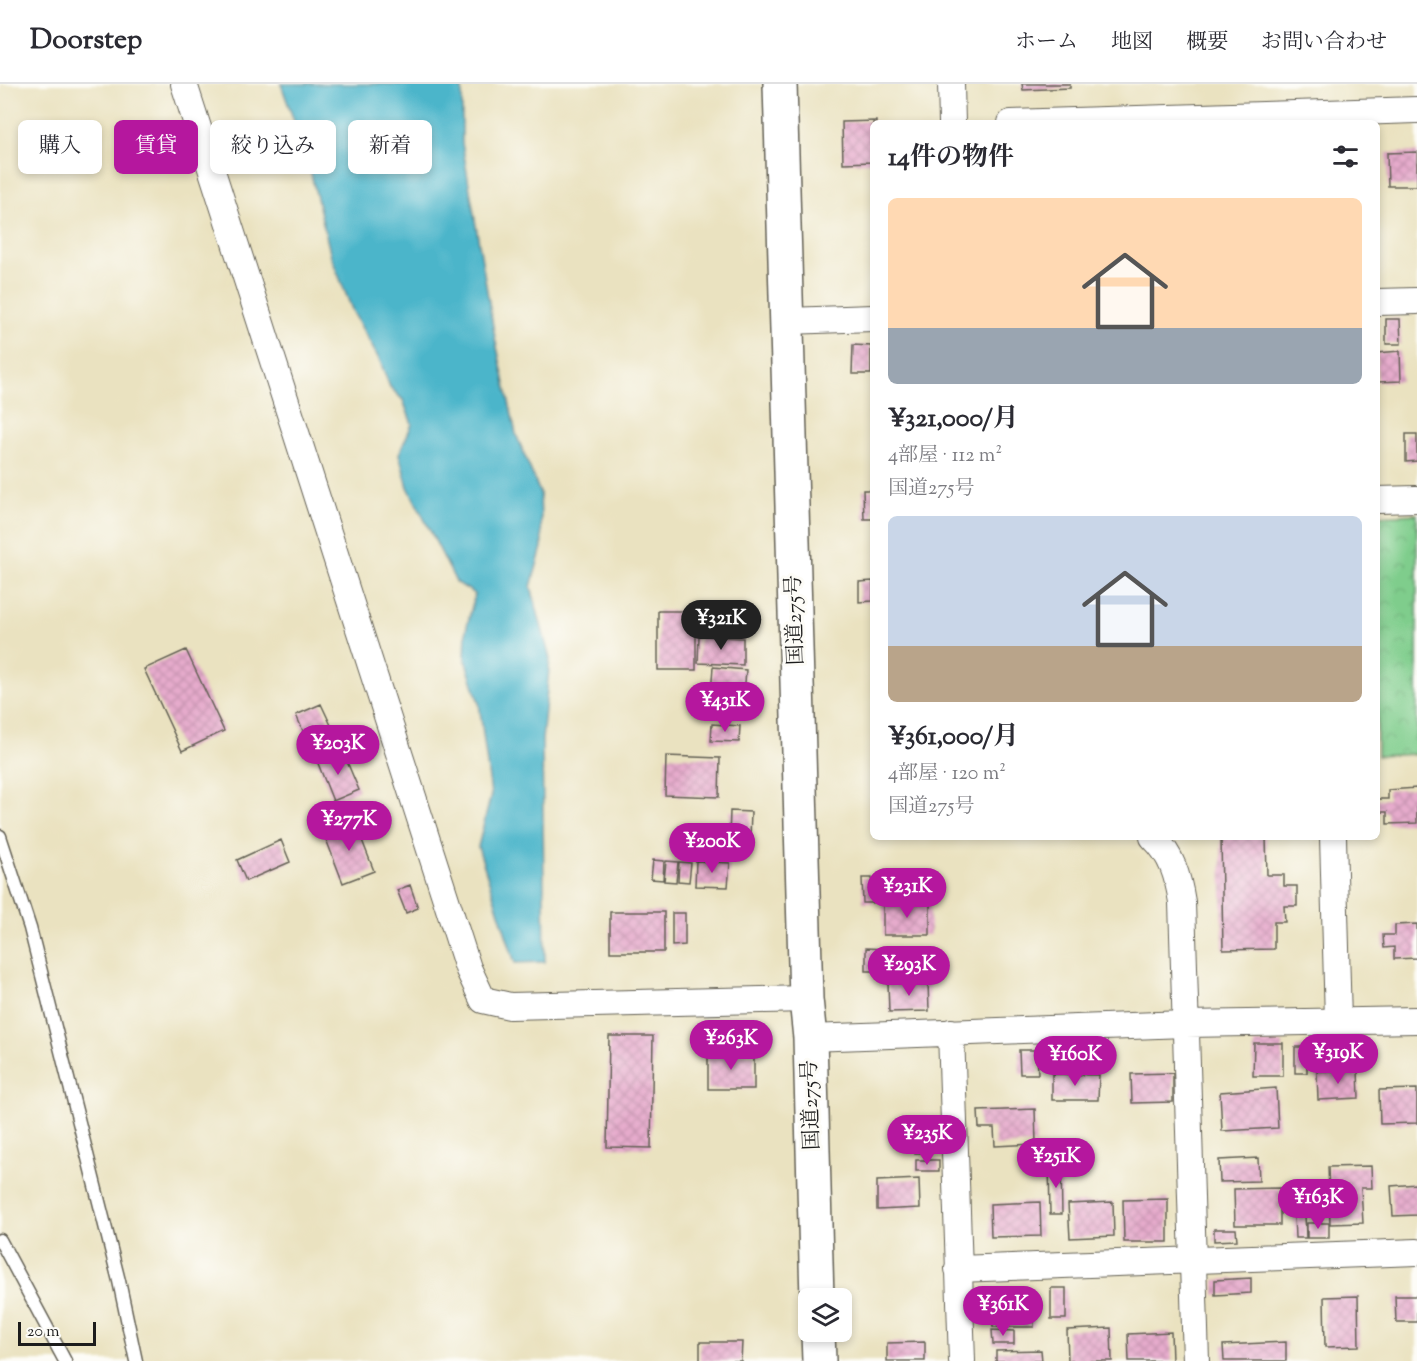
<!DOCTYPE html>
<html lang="ja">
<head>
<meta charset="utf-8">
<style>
  :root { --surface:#fff; --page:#f2f2f3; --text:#2b2b33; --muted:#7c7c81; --line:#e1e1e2; --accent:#b5179e }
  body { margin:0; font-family:"Sorts Mill Goudy","Noto Serif JP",serif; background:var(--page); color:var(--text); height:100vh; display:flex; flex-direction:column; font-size:22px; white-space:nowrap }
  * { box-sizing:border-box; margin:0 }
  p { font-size:20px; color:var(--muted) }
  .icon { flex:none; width:33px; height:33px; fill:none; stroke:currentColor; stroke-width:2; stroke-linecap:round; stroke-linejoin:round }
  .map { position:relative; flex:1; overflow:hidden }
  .sheet { position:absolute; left:870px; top:36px; width:510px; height:720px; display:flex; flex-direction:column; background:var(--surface); border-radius:9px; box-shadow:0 3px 9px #0003 }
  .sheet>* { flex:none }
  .top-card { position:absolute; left:18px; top:36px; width:570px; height:54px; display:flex; gap:12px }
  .controls { position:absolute; left:798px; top:1204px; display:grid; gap:12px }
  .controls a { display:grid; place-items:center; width:54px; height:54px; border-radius:9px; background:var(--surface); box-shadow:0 3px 9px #0003; font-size:30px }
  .scale { position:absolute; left:18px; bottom:15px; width:78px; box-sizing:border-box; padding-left:6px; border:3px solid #1c1c1c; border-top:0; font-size:16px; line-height:21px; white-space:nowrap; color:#1c1c1c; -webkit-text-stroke:4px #fdfcf7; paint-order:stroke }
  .price { position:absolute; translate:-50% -51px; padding:0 14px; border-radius:21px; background:var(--accent); color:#fff; font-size:20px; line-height:39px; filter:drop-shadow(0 2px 3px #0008) }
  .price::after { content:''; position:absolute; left:50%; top:36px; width:18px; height:14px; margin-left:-9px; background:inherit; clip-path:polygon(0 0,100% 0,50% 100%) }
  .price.active { background:#222; color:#fff }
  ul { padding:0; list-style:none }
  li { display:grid; align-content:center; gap:12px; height:318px; padding:0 18px }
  li span { display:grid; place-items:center; height:186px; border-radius:9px; color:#555 }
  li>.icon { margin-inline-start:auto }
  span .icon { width:108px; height:108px; fill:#fffc; stroke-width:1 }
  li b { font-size:26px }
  h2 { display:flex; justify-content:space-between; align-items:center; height:72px; padding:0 18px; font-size:26px }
  .tag { padding:0 21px; border-radius:9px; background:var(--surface); box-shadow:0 3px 9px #0003; font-size:21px; line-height:54px }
  .tag.active { background:var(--accent); color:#fff }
  header { display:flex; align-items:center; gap:36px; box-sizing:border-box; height:84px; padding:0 30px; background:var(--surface); border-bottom:2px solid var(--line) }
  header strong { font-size:28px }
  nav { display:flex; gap:33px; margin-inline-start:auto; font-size:21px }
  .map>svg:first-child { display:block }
</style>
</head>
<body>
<header>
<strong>Doorstep</strong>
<nav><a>ホーム</a><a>地図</a><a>概要</a><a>お問い合わせ</a></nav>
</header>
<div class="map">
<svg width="1417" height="1277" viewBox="0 0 1417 1277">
  <defs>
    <pattern id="park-crowns" width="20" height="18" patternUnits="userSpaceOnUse" patternTransform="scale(1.5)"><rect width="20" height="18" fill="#7fcd8c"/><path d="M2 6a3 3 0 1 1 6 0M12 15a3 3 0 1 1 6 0" fill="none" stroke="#6daf78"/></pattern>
    <pattern id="building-cross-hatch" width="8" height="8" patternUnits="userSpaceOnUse" patternTransform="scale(1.5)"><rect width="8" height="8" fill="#e6abcc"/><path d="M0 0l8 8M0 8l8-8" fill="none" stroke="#c593af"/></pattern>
  </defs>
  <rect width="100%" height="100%" fill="#fdfcf7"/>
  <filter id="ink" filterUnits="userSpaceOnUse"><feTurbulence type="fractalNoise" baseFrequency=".0167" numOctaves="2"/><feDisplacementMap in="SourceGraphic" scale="12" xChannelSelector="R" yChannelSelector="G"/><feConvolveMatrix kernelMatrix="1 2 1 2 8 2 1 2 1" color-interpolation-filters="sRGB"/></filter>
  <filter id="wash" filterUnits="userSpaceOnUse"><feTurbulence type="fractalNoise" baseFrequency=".008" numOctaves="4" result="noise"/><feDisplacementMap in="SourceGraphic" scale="24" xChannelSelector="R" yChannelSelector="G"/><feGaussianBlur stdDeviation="1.35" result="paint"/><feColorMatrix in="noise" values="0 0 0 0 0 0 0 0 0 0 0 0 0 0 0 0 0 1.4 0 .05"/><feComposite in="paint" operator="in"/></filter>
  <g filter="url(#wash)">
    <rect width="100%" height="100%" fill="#eae2c0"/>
    <path fill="url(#park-crowns)" stroke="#4e7454" stroke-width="1.5" d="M 1417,430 L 1417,670 L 1377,672 L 1377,432 Z"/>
    <path fill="#4cb5ca" stroke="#346873" stroke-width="1.5" d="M 281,0 L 462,0 L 462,59 L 495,254 L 516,350 L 540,409 L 542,463 L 531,503 L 550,575 L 542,656 L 545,878 L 515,879 L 478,763 L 491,711 L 479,619 L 465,575 L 466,546 L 475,510 L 456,498 L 408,403 L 399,370 L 412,340 L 403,316 L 390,303 L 380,277 L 353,228 L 331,172 L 308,77 Z"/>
    <g id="blocks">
      <path fill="url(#building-cross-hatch)" d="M 1022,0 L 1070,0 L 1070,4 L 1023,6 Z
        M 876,37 L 876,39 L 873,39 L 873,78 L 843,79 L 842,38 Z
        M 1417,68 L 1417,102 L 1388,102 L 1387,69 Z
        M 1386,235 L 1400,235 L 1401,260 L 1386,260 Z
        M 853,261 L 871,262 L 871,290 L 852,290 Z
        M 1400,267 L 1401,297 L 1377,298 L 1377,269 Z
        M 1406,350 L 1417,350 L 1417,377 L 1406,378 Z
        M 863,406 L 873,406 L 873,435 L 864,435 Z
        M 873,497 L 873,517 L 859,518 L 859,498 Z
        M 658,527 L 696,527 L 696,586 L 658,586 Z
        M 699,552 L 743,554 L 743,581 L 698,579 Z
        M 186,566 L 224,647 L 182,667 L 144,585 Z
        M 713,583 L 746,586 L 744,612 L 711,610 Z
        M 321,620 L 337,654 L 311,665 L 296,631 Z
        M 712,640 L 740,642 L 739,658 L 711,657 Z
        M 342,666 L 359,706 L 333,717 L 317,677 Z
        M 666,672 L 720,674 L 719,713 L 665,711 Z
        M 1417,704 L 1417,739 L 1387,740 L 1387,728 L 1377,728 L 1377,715 L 1388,715 L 1388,706 Z
        M 730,727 L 751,728 L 750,755 L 729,755 Z
        M 355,738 L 374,787 L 343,799 L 324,750 Z
        M 1221,753 L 1266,753 L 1267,791 L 1284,791 L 1284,802 L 1297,802 L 1297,822 L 1284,822 L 1285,838 L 1274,838 L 1274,865 L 1223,866 Z
        M 281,756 L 290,778 L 246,797 L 237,776 Z
        M 653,776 L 664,777 L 663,796 L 651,795 Z
        M 666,777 L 678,778 L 676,798 L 664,797 Z
        M 696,777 L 730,779 L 728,803 L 695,802 Z
        M 679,778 L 691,779 L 689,798 L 678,797 Z
        M 862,794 L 872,794 L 873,819 L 863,819 Z
        M 410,801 L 418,824 L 406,829 L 397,806 Z
        M 930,818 L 930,851 L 883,851 L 883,819 Z
        M 610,828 L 664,828 L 664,868 L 610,868 Z
        M 672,829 L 685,829 L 685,861 L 672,862 Z
        M 1417,840 L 1417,874 L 1394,875 L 1394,863 L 1384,864 L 1383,851 L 1395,851 L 1395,841 Z
        M 866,864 L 883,865 L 883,887 L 866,887 Z
        M 928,898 L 929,927 L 889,928 L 888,899 Z
        M 609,952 L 653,952 L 651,1064 L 607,1063 Z
        M 1254,959 L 1283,959 L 1283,992 L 1253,992 Z
        M 1295,963 L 1307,963 L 1307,989 L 1295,989 Z
        M 1019,966 L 1037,966 L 1038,990 L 1020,990 Z
        M 708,970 L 754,970 L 754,1005 L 708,1005 Z
        M 1358,986 L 1359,1014 L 1318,1016 L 1317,987 Z
        M 1173,989 L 1173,1018 L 1132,1019 L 1131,990 Z
        M 1052,990 L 1099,991 L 1098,1016 L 1052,1016 Z
        M 1276,1004 L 1278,1044 L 1222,1047 L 1220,1008 Z
        M 1417,1005 L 1417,1039 L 1380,1040 L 1379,1006 Z
        M 1035,1025 L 1036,1060 L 995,1062 L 994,1044 L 979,1044 L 978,1027 Z
        M 939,1045 L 940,1068 L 915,1069 L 914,1046 Z
        M 1258,1074 L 1259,1097 L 1220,1098 L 1219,1076 Z
        M 916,1076 L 939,1076 L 939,1087 L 916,1087 Z
        M 1049,1080 L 1061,1080 L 1062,1130 L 1050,1130 Z
        M 1371,1082 L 1372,1104 L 1361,1104 L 1363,1139 L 1330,1140 L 1328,1083 Z
        M 919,1095 L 920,1124 L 877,1126 L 877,1097 Z
        M 1417,1100 L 1417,1131 L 1393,1132 L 1391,1102 Z
        M 1280,1104 L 1280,1141 L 1235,1141 L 1234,1105 Z
        M 1168,1115 L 1168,1158 L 1124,1158 L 1123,1116 Z
        M 1040,1118 L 1041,1152 L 991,1153 L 990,1120 Z
        M 1113,1118 L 1114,1152 L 1070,1154 L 1068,1120 Z
        M 1294,1131 L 1305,1131 L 1306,1154 L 1295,1154 Z
        M 1307,1139 L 1329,1139 L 1329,1154 L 1307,1154 Z
        M 1214,1145 L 1236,1145 L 1237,1156 L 1214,1157 Z
        M 1251,1194 L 1251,1209 L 1215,1211 L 1215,1196 Z
        M 1051,1204 L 1066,1204 L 1066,1235 L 1051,1235 Z
        M 1033,1212 L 1034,1243 L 993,1243 L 992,1213 Z
        M 1358,1212 L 1359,1262 L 1325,1263 L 1324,1213 Z
        M 1395,1212 L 1417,1212 L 1417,1238 L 1396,1238 Z
        M 1111,1244 L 1112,1277 L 1068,1277 L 1067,1246 Z
        M 992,1246 L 1014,1247 L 1014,1260 L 993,1260 Z
        M 1171,1248 L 1172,1277 L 1129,1277 L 1128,1250 Z
        M 700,1258 L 742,1258 L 741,1277 L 700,1277 Z
        M 925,1258 L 925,1277 L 887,1277 L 887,1259 Z
        M 1286,1258 L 1286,1277 L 1224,1277 L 1223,1261 Z
        M 1041,1266 L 1042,1277 L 996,1277 L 996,1267 Z"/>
    </g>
  </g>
  <g filter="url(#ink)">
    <use href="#blocks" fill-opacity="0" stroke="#646155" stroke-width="1.5"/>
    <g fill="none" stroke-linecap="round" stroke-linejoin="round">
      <defs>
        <path id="lane" d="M 0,752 L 30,844 L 119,1197 L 136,1277
          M 0,1156 L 65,1277"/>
        <path id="street" d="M 184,0 L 468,884 L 483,916 L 510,922 L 806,915
          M 951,0 L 952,39
          M 1011,39 L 1417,26
          M 1377,218 L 1417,217
          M 788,237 L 873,234
          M 1377,416 L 1417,415
          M 1153,753 C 1172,771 1178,793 1182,818 L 1196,1277
          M 1333,753 L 1338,937
          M 951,948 L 962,1277
          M 810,954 L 1185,940 L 1417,936
          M 958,1185 L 1417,1168"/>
        <path id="highway" d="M 780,0 L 806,915 L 810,954 L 817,1215
          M 818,1248 L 819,1277"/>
      </defs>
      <use href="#lane" stroke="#646155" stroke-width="15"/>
      <use href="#street" stroke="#646155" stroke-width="28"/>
      <use href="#highway" stroke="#646155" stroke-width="36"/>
      <use href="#lane" stroke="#fff" stroke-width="12"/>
      <use href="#street" stroke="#fff" stroke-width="26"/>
      <use href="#highway" stroke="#fff" stroke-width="33"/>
    </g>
  </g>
  <g text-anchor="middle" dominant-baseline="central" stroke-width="6" stroke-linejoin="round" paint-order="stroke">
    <g font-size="21" fill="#1c1c1c" stroke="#fdfcf7">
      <text transform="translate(796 536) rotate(-92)">国道275号</text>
      <text transform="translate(812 1021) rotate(-92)">国道275号</text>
    </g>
  </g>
</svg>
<div class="controls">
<a><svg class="icon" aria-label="layers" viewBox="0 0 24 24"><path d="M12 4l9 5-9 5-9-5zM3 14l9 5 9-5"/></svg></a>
</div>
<div class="scale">20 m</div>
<b class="price active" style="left:721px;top:567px">¥321K</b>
<b class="price" style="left:725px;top:649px">¥431K</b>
<b class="price" style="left:338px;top:692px">¥203K</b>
<b class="price" style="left:349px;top:768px">¥277K</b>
<b class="price" style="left:712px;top:790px">¥200K</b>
<b class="price" style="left:907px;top:835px">¥231K</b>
<b class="price" style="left:909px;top:913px">¥293K</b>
<b class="price" style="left:731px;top:987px">¥263K</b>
<b class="price" style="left:1338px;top:1001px">¥319K</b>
<b class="price" style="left:1075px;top:1003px">¥160K</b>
<b class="price" style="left:927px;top:1082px">¥235K</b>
<b class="price" style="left:1056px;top:1105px">¥251K</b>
<b class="price" style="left:1318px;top:1146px">¥163K</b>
<b class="price" style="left:1003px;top:1253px">¥361K</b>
<div class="top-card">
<a class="tag">購入</a>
<a class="tag active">賃貸</a>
<a class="tag">絞り込み</a>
<a class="tag">新着</a>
</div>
<section class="sheet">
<h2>14件の物件<svg class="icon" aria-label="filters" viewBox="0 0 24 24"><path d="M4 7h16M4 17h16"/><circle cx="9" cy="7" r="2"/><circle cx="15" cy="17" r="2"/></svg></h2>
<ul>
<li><span style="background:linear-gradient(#ffd9b3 70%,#9aa5b1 0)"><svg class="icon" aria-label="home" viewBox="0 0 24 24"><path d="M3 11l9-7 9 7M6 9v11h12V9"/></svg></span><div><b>¥321,000/月</b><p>4部屋 · 112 m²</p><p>国道275号</p></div></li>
<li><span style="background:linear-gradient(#c9d6e8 70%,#b9a48a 0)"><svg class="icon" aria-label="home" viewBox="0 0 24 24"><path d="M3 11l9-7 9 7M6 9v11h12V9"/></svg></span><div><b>¥361,000/月</b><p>4部屋 · 120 m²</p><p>国道275号</p></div></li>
</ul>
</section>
</div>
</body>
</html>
